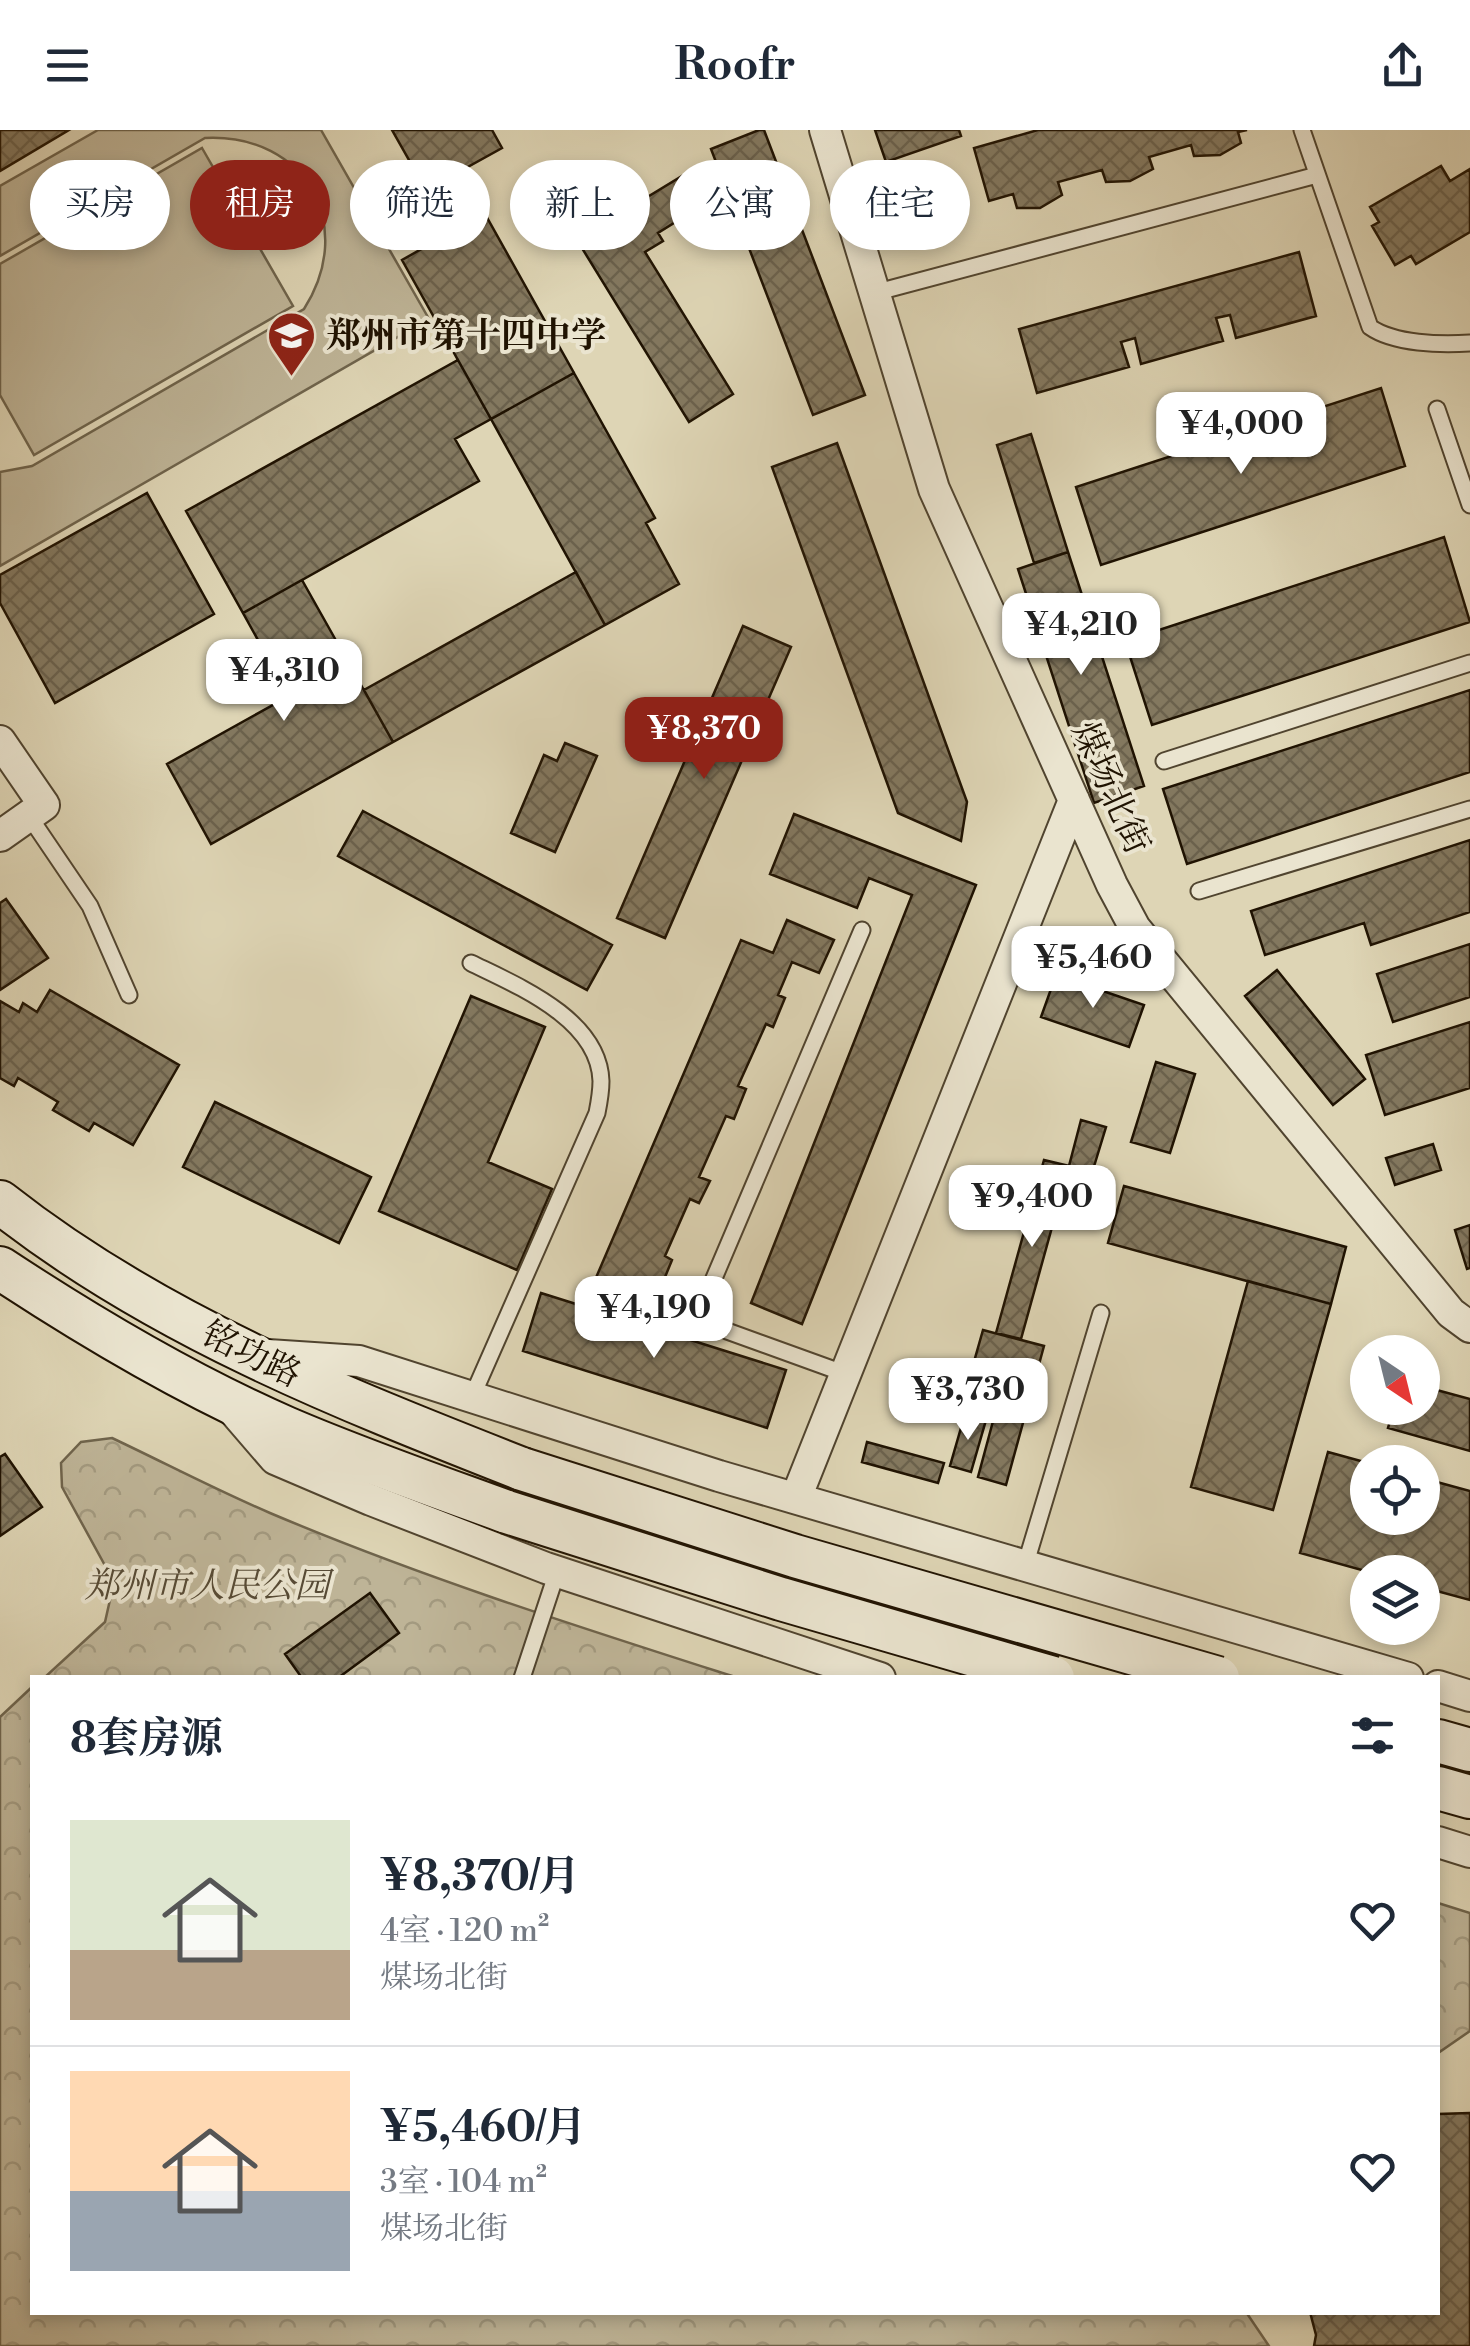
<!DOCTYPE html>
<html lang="zh">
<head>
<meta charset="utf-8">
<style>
  :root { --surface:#fff; --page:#f6f6f7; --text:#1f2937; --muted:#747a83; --line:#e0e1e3; --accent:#8f2418 }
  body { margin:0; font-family:"Libre Bodoni","Noto Serif SC",serif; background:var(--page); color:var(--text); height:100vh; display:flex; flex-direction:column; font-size:38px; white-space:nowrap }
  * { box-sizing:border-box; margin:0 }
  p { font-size:32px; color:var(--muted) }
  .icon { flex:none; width:55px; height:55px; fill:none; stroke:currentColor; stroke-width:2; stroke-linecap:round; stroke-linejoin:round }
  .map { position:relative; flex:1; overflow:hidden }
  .details { position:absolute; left:30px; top:1545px; width:1410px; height:640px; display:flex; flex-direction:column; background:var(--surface); border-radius:0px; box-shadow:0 5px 15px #0003 }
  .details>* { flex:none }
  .guide { position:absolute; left:30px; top:30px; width:1410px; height:90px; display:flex; gap:20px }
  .needle { width:65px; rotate:145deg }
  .buttons { position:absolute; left:1350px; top:1205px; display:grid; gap:20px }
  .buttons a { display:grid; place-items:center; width:90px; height:90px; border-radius:50%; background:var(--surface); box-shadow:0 5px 15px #0003; font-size:50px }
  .price { position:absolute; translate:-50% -85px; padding:0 22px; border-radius:20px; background:#fff; color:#222; font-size:32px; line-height:65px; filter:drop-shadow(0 2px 5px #0008) }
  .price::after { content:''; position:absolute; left:50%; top:60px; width:30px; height:22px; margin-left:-15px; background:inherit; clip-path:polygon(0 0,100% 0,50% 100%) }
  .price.on { background:var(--accent); color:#fff }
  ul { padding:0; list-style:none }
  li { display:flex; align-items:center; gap:30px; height:250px; padding:0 40px }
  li+li { border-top:2px solid var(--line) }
  li span { display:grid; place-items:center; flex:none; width:280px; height:200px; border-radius:0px; color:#555 }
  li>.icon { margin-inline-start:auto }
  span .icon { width:120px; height:120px; fill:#fffc; stroke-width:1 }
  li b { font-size:42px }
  h2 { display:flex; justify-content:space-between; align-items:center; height:120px; padding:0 40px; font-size:42px }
  .tag { padding:0 35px; border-radius:45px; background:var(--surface); box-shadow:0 5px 15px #0003; font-size:35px; line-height:90px }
  .tag.on { background:var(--accent); color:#fff }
  header { display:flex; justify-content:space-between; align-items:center; height:130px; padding:0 40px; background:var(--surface); font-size:45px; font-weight:600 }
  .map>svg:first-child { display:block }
</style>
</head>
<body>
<header><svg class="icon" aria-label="menu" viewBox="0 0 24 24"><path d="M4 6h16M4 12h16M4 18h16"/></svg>Roofr<svg class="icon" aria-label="share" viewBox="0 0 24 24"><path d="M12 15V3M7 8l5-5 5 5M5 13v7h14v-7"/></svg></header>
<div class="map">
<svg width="1470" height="2216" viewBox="0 0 1470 2216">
  <defs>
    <pattern id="park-crowns" width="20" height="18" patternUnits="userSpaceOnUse" patternTransform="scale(2.5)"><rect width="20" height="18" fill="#beb497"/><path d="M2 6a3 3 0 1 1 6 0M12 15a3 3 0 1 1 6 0" fill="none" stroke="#a39a80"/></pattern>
    <pattern id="building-cross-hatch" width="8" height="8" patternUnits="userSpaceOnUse" patternTransform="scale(2.5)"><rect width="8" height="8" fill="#83785f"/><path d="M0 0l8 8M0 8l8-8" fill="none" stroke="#6b614c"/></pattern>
  </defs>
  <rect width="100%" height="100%" fill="#ded5b5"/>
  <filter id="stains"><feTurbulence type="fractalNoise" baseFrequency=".002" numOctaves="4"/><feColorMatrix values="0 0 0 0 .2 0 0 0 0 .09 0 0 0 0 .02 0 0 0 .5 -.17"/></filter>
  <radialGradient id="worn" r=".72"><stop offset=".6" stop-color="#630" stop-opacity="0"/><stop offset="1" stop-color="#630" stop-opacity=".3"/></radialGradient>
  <path fill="url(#park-crowns)" stroke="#6f644c" stroke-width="2.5" d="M 112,1308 C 165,1333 216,1360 270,1383 C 421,1447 579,1497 735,1547 L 44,1548 L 105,1492 L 114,1452 L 62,1357 L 61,1333 L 81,1312 Z
    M 32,1557 L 32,2182 L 1246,2182 L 1269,2216 L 0,2216 L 0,1587 Z
    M 1438,1773 L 1470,1783 L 1470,1901 L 1438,1923 Z"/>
  <path fill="#beb497" stroke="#6f644c" stroke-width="2.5" d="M 98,0 L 321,0 L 429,189 L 0,436 L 0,342 L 32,336 L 304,179 C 357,96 306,3 205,8 L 0,126 L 0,56 Z
    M 202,18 L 293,176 L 34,325 L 0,265 L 0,134 Z"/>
  <path fill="url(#building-cross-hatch)" stroke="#201302" stroke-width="2.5" d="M 0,0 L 69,0 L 0,41 Z
    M 392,0 L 492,0 L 502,18 L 426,60 Z
    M 759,0 L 764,0 L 865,265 L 813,285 L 711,19 Z
    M 875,0 L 959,0 L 961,6 L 886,32 Z
    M 1038,0 L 1247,0 L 1238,2 L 1241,13 L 1220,25 L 1194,26 L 1191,15 L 1149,27 L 1153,39 L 1130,51 L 1106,52 L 1102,40 L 1058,52 L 1062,65 L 1040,78 L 1017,78 L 1013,64 L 989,71 L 974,18 Z
    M 1441,36 L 1450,51 L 1470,39 L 1470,102 L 1416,134 L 1411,126 L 1395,135 L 1372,96 L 1379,92 L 1370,77 Z
    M 461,41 L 574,243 L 491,289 L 402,130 L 439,109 L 416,66 Z
    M 682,46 L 701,76 L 658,103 L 663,111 L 645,122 L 733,264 L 689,292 L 577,110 Z
    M 1299,122 L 1316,186 L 1236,208 L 1230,185 L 1216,188 L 1223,211 L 1141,234 L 1135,208 L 1121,212 L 1129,237 L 1037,263 L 1019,199 Z
    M 458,230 L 491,289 L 455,309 L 479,351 L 243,483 L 186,381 Z
    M 574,243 L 655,388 L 646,393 L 679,454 L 605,495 L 491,289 Z
    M 1381,258 L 1405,336 L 1101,435 L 1076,357 Z
    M 1031,304 L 1068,422 L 1034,433 L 997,315 Z
    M 837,313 L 967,672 L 961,711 L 898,683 L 772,337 Z
    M 147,363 L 214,484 L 55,573 L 0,473 L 0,445 Z
    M 1444,407 L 1470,492 L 1152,595 L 1125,511 Z
    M 1068,422 L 1144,656 L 1094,673 L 1018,439 Z
    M 576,442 L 605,495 L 393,612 L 364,560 Z
    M 302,450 L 393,612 L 211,714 L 167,634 L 289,566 L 243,483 Z
    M 743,496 L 791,517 L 665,808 L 617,788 Z
    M 1470,560 L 1470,642 L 1187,734 L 1163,659 Z
    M 565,613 L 597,626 L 555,722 L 511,703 L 544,625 L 557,631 Z
    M 363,681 L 612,815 L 587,860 L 338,726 Z
    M 794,684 L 976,755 L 802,1194 L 751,1173 L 912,765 L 869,748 L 857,778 L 770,744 Z
    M 1470,710 L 1470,782 L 1371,815 L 1364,793 L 1265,825 L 1251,781 Z
    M 6,769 L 48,828 L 0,860 L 0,773 Z
    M 787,790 L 834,810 L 819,843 L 792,832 L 778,865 L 785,868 L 773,897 L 766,894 L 738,956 L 746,959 L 734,989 L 726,986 L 699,1047 L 710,1051 L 699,1073 L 690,1069 L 665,1126 L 672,1130 L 663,1152 L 655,1149 L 646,1171 L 595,1150 L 741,810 L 773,823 Z
    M 1470,814 L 1470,867 L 1393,892 L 1377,844 Z
    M 1277,840 L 1365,949 L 1333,975 L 1245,866 Z
    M 1056,845 L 1144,875 L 1129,917 L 1041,887 Z
    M 50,860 L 179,935 L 133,1015 L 94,993 L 89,1001 L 53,980 L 58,972 L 18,948 L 14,956 L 0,948 L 0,871 L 19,882 L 23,873 L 37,882 Z
    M 471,866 L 545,897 L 488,1032 L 552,1059 L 517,1140 L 379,1081 Z
    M 1470,892 L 1470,958 L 1385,985 L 1366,925 Z
    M 1156,932 L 1195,944 L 1170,1023 L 1131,1012 Z
    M 215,972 L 371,1047 L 339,1113 L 183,1037 Z
    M 1081,990 L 1106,997 L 1092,1043 L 1069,1036 Z
    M 1433,1014 L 1441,1040 L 1395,1055 L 1386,1028 Z
    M 1044,1030 L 1069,1036 L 1021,1209 L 996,1203 Z
    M 1069,1036 L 1099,1045 L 1087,1090 L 1056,1082 Z
    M 1124,1056 L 1346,1117 L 1331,1174 L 1108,1113 Z
    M 1470,1095 L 1470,1138 L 1467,1139 L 1455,1100 Z
    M 1248,1151 L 1331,1174 L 1273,1380 L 1191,1357 Z
    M 541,1163 L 786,1240 L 767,1298 L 523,1221 Z
    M 983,1200 L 1044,1216 L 1006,1355 L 978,1347 L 999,1269 L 966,1260 Z
    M 1422,1256 L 1470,1269 L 1470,1321 L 1388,1298 L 1394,1278 L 1422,1278 Z
    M 965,1284 L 986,1290 L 971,1342 L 950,1336 Z
    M 867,1312 L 944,1333 L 938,1353 L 862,1332 Z
    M 1328,1322 L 1368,1333 L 1368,1388 L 1422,1388 L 1422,1348 L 1470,1361 L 1470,1470 L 1422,1457 L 1422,1442 L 1369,1442 L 1300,1423 Z
    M 5,1324 L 42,1377 L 0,1406 L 0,1327 Z
    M 370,1463 L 399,1503 L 338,1548 L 302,1548 L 285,1524 Z
    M 1470,1983 L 1470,2216 L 1314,2216 L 1316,2205 L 1310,2182 L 1438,2182 L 1438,1984 Z"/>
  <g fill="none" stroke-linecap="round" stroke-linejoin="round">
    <defs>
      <path id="lane" d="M 1302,0 L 1370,197 C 1394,214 1441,215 1470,213
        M 874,163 L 1317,45
        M 1437,279 L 1470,375
        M 1164,631 L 1470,533
        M 29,686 L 90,776 L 129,865
        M 1199,761 L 1470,679
        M 471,833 C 518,856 599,889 601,951 C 601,962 599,973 597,983 L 472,1267
        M 846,1244 L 727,1201 L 714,1185 L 709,1160 L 862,800
        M 1025,1436 L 1101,1183
        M 522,1548 L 557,1442"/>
      <path id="street" d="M 825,0 L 934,359 L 1112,755 L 1135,798 L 1451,1183 L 1470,1197
        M 0,611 L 44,675 L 0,706
        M 268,1225 L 359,1231 L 719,1346 L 1408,1548
        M 231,1278 L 275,1329 L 371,1370 L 546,1438 L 880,1548
        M 796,1368 L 1074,670
        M 1438,1556 L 1470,1566
        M 1438,1712 L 1470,1722"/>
      <path id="secondary" d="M 0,1072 C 156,1195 339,1267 522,1339
        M 0,1138 C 91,1198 185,1254 286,1298 C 358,1329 433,1355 507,1382
        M 1438,1611 L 1470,1620
        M 1438,1658 L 1470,1667"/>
    </defs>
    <use href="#lane" stroke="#50442f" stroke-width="19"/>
    <use href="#street" stroke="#50442f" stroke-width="34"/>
    <use href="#secondary" stroke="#201302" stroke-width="46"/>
    <use href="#lane" stroke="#eae4cf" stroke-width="15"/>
    <use href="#street" stroke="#eae4cf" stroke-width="30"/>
    <use href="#secondary" stroke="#eae4cf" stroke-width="42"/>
    <defs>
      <path id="secondary-bridge" d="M 522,1339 L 795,1426 L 1218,1548
        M 507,1382 L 781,1469 L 1053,1548"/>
    </defs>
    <use href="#secondary-bridge" stroke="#201302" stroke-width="46" stroke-linecap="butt"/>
    <use href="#secondary-bridge" stroke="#eae4cf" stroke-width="42"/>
  </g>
  <defs>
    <symbol id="school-pin" viewBox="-11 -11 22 30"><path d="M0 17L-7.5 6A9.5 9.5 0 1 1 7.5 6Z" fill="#8f2418" stroke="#eae4cf"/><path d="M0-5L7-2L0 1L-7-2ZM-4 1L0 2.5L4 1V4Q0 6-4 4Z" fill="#fff"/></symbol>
  </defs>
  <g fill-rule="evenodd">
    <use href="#school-pin" x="264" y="178" width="55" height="75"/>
  </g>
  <g text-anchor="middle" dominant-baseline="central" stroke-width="8" stroke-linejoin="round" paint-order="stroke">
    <g font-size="35" font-weight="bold" fill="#201302" stroke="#eae4cf" text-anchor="start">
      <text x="326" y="206">郑州市第十四中学</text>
    </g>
    <g font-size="35" fill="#201302" stroke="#eae4cf">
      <text transform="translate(1110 658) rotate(66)">煤场北街</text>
      <text transform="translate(251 1225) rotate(26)">铭功路</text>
    </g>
    <g font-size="35" font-style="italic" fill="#574b36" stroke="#eae4cf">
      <text x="207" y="1456">郑州市人民公园</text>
    </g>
  </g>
  <rect width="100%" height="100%" filter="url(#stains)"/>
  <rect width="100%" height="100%" fill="url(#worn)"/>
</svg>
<div class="buttons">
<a><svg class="needle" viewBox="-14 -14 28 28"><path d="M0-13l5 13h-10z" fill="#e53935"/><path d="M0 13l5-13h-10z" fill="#747a83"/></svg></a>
<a><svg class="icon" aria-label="locate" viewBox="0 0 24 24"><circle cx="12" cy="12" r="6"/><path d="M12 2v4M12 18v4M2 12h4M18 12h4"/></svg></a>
<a><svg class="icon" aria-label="layers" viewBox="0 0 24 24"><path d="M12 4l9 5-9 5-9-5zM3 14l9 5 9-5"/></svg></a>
</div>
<b class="price" style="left:1241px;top:347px">¥4,000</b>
<b class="price" style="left:1081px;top:548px">¥4,210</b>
<b class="price" style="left:284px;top:594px">¥4,310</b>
<b class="price on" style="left:704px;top:652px">¥8,370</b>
<b class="price" style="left:1093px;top:881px">¥5,460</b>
<b class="price" style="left:1032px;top:1120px">¥9,400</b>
<b class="price" style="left:654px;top:1231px">¥4,190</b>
<b class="price" style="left:968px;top:1313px">¥3,730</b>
<div class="guide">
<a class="tag">买房</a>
<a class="tag on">租房</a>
<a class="tag">筛选</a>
<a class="tag">新上</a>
<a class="tag">公寓</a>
<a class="tag">住宅</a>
</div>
<section class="details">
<h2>8套房源<svg class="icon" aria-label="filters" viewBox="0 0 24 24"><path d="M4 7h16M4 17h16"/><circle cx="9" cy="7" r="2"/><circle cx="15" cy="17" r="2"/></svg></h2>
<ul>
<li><span style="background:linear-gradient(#dfe7d0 65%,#b9a48a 0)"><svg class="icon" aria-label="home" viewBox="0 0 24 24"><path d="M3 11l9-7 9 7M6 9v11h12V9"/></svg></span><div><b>¥8,370/月</b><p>4室 · 120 m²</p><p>煤场北街</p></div><svg class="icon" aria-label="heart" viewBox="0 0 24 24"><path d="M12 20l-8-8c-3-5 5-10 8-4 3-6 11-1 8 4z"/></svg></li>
<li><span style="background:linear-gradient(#ffd9b3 60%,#9aa5b1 0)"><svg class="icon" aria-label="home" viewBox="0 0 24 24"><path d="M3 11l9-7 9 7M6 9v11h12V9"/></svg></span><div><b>¥5,460/月</b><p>3室 · 104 m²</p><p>煤场北街</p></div><svg class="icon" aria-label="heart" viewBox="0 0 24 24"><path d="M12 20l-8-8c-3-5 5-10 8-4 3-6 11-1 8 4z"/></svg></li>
</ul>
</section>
</div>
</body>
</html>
